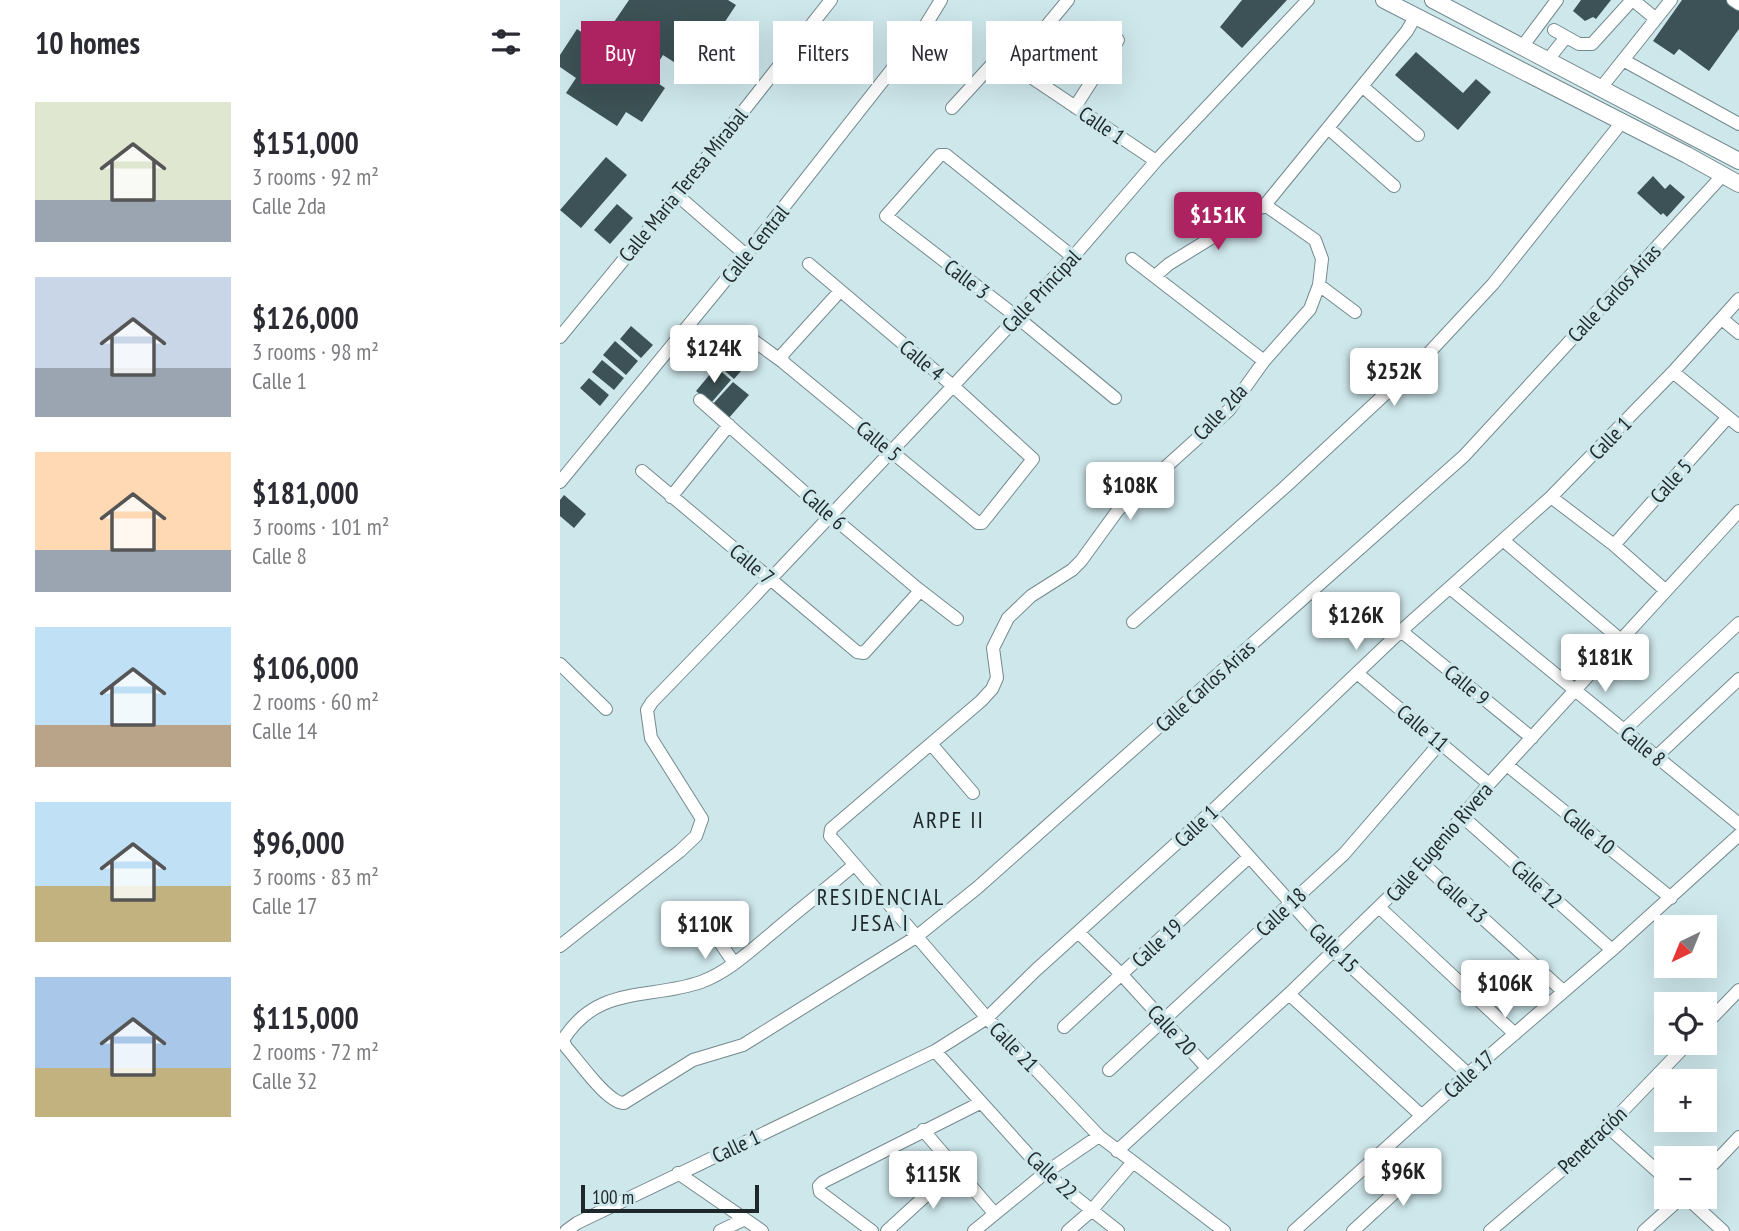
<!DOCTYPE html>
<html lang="en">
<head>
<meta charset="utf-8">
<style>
  :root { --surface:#fff; --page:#f2f2f3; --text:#2b2b33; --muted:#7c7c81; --accent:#ad2261 }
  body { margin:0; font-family:"PT Sans Narrow",sans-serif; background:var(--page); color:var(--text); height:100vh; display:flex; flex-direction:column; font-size:26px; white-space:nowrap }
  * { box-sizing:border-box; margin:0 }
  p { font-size:23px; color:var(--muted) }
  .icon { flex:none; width:38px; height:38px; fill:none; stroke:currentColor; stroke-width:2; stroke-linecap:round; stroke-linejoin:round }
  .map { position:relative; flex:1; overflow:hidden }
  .drawer { display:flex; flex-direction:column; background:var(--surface); width:560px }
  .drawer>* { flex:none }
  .banner { position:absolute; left:21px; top:21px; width:665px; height:63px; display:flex; gap:14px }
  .needle { width:46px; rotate:223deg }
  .fabs { position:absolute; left:1094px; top:915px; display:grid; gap:14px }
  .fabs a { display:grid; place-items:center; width:63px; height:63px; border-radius:0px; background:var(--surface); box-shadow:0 7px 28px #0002; font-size:35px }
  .scale { position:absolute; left:21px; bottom:18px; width:178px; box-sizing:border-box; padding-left:7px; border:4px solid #1e2729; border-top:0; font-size:19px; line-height:24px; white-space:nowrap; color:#1e2729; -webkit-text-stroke:5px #cee7eb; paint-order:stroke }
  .price { position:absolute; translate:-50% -60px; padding:0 16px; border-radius:7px; background:#fff; color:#222; font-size:23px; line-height:46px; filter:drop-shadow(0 2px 4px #0008) }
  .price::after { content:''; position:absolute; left:50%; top:42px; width:21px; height:16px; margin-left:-10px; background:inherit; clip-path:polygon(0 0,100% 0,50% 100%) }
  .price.current { background:var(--accent); color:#fff }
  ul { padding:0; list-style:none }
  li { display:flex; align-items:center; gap:21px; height:175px; padding:0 35px }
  li span { display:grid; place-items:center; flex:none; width:196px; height:140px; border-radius:0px; color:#555 }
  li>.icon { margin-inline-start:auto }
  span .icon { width:84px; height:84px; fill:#fffc; stroke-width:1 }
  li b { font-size:30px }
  h2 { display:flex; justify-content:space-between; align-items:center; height:84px; padding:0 35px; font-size:30px }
  .chip { padding:0 24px; border-radius:0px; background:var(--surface); box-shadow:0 7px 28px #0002; font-size:24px; line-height:63px }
  .chip.current { background:var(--accent); color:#fff }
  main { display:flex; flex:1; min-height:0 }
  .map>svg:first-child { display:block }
</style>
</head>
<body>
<main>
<section class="drawer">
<h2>10 homes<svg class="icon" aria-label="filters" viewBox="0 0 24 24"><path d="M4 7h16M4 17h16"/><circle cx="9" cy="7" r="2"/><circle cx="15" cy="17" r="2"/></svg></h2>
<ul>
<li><span style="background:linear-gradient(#dfe7d0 70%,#9aa5b1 0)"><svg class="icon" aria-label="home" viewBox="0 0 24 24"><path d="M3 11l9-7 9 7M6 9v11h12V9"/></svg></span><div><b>$151,000</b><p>3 rooms · 92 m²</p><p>Calle 2da</p></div></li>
<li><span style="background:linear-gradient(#c9d6e8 65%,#9aa5b1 0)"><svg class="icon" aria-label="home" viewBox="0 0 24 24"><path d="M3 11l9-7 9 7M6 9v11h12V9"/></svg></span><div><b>$126,000</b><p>3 rooms · 98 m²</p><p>Calle 1</p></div></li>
<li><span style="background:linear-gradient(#ffd9b3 70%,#9aa5b1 0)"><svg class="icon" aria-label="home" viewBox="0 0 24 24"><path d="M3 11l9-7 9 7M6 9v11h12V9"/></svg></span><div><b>$181,000</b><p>3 rooms · 101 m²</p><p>Calle 8</p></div></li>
<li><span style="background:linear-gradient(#bfe0f5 70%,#b9a48a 0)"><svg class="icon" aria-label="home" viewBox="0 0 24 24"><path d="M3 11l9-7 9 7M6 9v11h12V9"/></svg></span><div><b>$106,000</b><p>2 rooms · 60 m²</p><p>Calle 14</p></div></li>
<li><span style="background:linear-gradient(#bfe0f5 60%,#c2b280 0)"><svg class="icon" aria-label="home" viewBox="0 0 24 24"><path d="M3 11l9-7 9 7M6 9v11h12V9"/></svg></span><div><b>$96,000</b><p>3 rooms · 83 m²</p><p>Calle 17</p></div></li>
<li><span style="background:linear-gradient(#a9c7e8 65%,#c2b280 0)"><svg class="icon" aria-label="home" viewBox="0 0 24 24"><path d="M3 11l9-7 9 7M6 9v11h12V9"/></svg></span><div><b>$115,000</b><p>2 rooms · 72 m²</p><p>Calle 32</p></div></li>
</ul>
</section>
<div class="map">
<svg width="1179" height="1231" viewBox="0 0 1179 1231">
  <rect width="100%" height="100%" fill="#cee7eb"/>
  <path fill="#3d5256" d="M 69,0 L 168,0 L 176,5 L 131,73 L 103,55 L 89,77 L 105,88 L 82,122 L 66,112 L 57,126 L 6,93 L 16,78 L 0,67 L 0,55 L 17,29 L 39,44 Z
    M 682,0 L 727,0 L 682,48 L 660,27 Z
    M 1021,0 L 1051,0 L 1036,19 L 1033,17 L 1025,21 L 1013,11 Z
    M 1122,0 L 1179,0 L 1179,29 L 1149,71 L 1119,49 L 1114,55 L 1093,41 Z
    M 856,52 L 903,93 L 916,79 L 931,92 L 898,130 L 835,75 Z
    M 46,157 L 67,175 L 21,228 L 0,210 Z
    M 1093,176 L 1105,189 L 1110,184 L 1125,197 L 1107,217 L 1103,213 L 1101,215 L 1077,193 Z
    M 57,204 L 73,218 L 50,244 L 34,230 Z
    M 71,326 L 93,345 L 81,358 L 60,339 Z
    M 55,341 L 78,361 L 66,375 L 43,355 Z
    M 179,341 L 195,355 L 174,379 L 158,365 Z
    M 42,360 L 64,378 L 54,390 L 32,372 Z
    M 156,367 L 171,380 L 151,403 L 136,391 Z
    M 29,378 L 49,395 L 40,406 L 20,388 Z
    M 173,382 L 189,395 L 168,419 L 152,405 Z
    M 4,495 L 26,514 L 14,528 L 0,516 L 0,500 Z"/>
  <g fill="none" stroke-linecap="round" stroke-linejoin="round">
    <defs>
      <path id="minor" d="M 1073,0 L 1096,19
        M 1173,0 L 1179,4
        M 994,30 L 1019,44 L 1032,44 L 1072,0
        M 962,47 L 997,0
        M 1063,60 L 1179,124
        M 987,61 L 1006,37
        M 455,64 L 508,0
        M 802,86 L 858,135
        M 1040,89 L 1111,0
        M 515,107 L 558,40
        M 392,108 L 436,60 L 444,59 L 596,161
        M 768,128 L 834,186
        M 117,195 L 186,255
        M 513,257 L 386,155 L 380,155 L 326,216 L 457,317 L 555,398
        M 572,259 L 704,361
        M 249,264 L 393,386 L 473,459 L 422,523 L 418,523 L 223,362 L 222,355 L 280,291
        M 595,276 L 609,264 L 705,205 L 847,31 L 855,17
        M 759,285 L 795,312
        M 1162,319 L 1179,333
        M 0,337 L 117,195 L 271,0
        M 190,338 L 223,362
        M 1113,372 L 1179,426
        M 82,471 L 297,652 L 304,653 L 359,592 L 357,588 L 270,515 L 140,400
        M 0,482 L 186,255 L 362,31 L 381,0
        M 111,497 L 169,425
        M 991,497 L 1054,545 L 1105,590
        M 944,541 L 1061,640
        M 1054,545 L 1168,417
        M 357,588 L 397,619
        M 890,588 L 1179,824
        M 573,622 L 725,487 L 866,356 L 933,284 L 1062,122
        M 841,631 L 972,738
        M 0,664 L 46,709
        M 797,673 L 929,784
        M 1064,730 L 1179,623
        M 372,745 L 413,793
        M 1097,756 L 1179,679
        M 947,765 L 1111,898
        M 650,813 L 774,951 L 908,1074
        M 903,817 L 1052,950
        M 863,864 L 1003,991
        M 294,865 C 267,888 239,910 212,933 C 190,951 168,972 141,982 C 89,1000 38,984 3,1040 L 6,1047 C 18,1060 47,1103 64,1103 L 133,1060 L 183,1045 L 356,937 L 417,888 L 904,456 L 1163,175
        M 820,908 L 955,1034
        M 137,909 L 174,963
        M 519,933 L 562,975 L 647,1068
        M 0,946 L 120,851 L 136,836 L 142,819 L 91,738 L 87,710 L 92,702 L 187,604 L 393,386 L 513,257 L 596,161 L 748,0
        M 729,994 L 862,1116
        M 1144,1026 L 1179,990
        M 504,1027 L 689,857
        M 375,1051 L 485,1173 L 558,1231
        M 549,1070 L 784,854 L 880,743
        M 1047,1126 L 1106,1179
        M 363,1130 L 434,1213
        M 557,1151 L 729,994 L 863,864 L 929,784 L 1179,511
        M 118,1173 L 202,1231
        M 1144,1174 L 1179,1137
        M 1126,1197 L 1163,1231
        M 6,1231 L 17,1223 L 375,1051 L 427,1018 L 476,970 L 650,813 L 841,631 L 991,497 L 1113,372 L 1179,299
        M 160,1231 L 185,1219
        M 312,1231 L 260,1192 L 259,1186 L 263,1182 L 420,1103
        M 327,1231 L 397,1167
        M 414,1231 L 485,1173 L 539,1136
        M 508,1231 L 531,1211 L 573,1162
        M 664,1231 L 539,1136 L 427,1018 L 270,836 L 271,829 L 421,701 L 432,689 L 437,678 L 433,648 L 448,618 L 471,596 L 512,570 L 521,561 L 558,510 L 669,410 L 704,361 L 750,309 L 759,285 L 762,259 L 755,240 L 705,205
        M 734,1231 L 908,1074 L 1052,950 L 1179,835
        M 793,1231 L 870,1160
        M 930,1231 L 1022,1153 L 1128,1043
        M 1084,1231 L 1122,1197"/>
      <path id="major" d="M 824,0 L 1127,155 L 1179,184
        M 873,0 L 1179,161"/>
    </defs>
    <use href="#minor" stroke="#738a8e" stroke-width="14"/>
    <use href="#major" stroke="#738a8e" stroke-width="18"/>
    <use href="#minor" stroke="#fff" stroke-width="12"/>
    <use href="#major" stroke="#fff" stroke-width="16"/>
  </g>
  <g text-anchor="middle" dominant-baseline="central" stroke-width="7" stroke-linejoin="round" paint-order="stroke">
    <g font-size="21" fill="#1e2729" stroke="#cee7eb">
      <text transform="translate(542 125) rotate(34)">Calle 1</text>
      <text transform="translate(123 185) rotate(-51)">Calle Maria Teresa Mirabal</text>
      <text transform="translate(195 244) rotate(-51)">Calle Central</text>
      <text transform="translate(407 279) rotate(37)">Calle 3</text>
      <text transform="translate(481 291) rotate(-47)">Calle Principal</text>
      <text transform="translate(1054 293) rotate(-47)">Calle Carlos Arias</text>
      <text transform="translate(362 360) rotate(40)">Calle 4</text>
      <text transform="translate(660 412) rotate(-47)">Calle 2da</text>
      <text transform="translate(1050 438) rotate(-46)">Calle 1</text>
      <text transform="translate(319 441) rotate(39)">Calle 5</text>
      <text transform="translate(1111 481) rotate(-48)">Calle 5</text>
      <text transform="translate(264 509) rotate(41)">Calle 6</text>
      <text transform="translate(192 564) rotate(40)">Calle 7</text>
      <text transform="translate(907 685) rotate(39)">Calle 9</text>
      <text transform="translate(645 686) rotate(-42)">Calle Carlos Arias</text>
      <text transform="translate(863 728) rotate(40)">Calle 11</text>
      <text transform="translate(1083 746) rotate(39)">Calle 8</text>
      <text transform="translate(636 826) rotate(-43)">Calle 1</text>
      <text transform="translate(1029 831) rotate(39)">Calle 10</text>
      <text transform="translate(879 842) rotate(-49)">Calle Eugenio Rivera</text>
      <text transform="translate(977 884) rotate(42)">Calle 12</text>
      <text transform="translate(902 899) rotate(42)">Calle 13</text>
      <text transform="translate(721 912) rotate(-43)">Calle 18</text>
      <text transform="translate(597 943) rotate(-43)">Calle 19</text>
      <text transform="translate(774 948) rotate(45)">Calle 15</text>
      <text transform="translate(612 1030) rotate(47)">Calle 20</text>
      <text transform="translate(454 1047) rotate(46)">Calle 21</text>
      <text transform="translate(909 1074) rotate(-42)">Calle 17</text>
      <text transform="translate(1032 1140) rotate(-44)">Penetración</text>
      <text transform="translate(176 1146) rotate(-25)">Calle 1</text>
      <text transform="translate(492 1175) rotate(43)">Calle 22</text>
    </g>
    <g font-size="23" letter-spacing="2" fill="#1e2729" stroke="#cee7eb">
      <text x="389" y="819">ARPE II</text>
      <text x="321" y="896">RESIDENCIAL<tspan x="321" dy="26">JESA I</tspan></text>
    </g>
  </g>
</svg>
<div class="fabs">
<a><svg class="needle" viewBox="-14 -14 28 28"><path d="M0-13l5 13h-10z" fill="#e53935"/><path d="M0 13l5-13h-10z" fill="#7c7c81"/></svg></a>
<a><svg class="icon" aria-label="locate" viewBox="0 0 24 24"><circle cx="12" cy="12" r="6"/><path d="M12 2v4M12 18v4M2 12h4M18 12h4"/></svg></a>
<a>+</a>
<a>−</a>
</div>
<div class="scale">100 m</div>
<b class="price current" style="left:658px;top:252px">$151K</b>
<b class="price" style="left:154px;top:385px">$124K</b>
<b class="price" style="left:834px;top:408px">$252K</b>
<b class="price" style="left:570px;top:522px">$108K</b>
<b class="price" style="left:796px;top:652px">$126K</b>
<b class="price" style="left:1045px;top:694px">$181K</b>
<b class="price" style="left:145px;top:961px">$110K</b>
<b class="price" style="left:945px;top:1020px">$106K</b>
<b class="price" style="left:843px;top:1208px">$96K</b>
<b class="price" style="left:373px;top:1211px">$115K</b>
<div class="banner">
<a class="chip current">Buy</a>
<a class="chip">Rent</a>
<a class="chip">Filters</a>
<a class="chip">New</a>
<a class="chip">Apartment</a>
</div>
</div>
</main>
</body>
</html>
